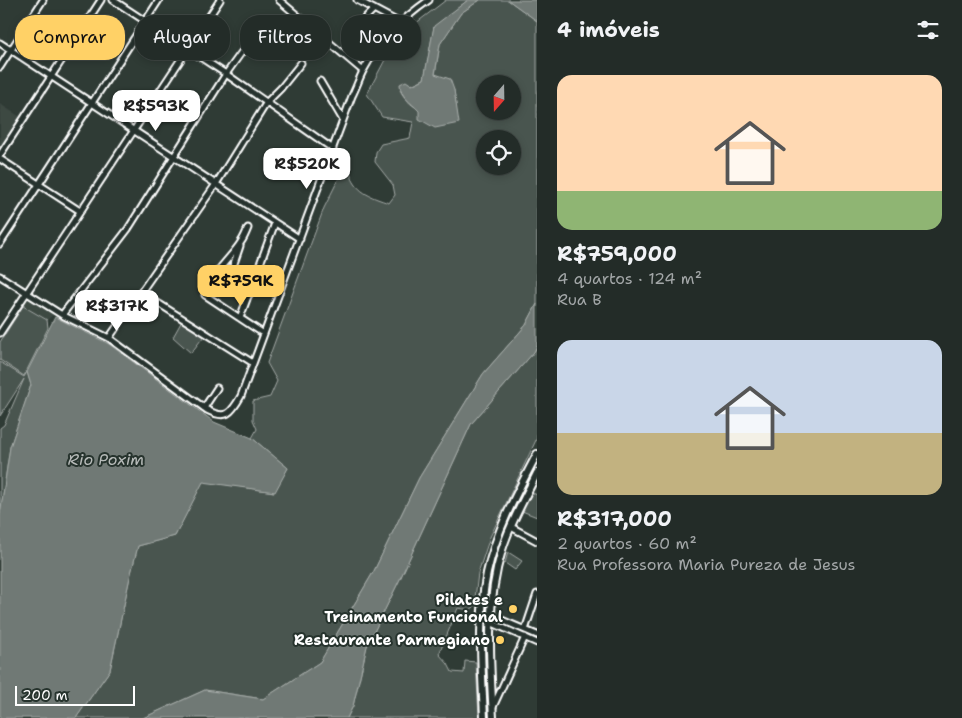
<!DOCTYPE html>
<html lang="pt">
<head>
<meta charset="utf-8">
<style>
  :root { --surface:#232c28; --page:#2b3430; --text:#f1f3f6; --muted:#a3a7a8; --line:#404845; --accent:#ffd166 }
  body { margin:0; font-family:"Shantell Sans",sans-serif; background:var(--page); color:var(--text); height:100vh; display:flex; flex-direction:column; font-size:19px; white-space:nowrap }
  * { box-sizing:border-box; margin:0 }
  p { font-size:16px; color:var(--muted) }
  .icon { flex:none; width:28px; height:28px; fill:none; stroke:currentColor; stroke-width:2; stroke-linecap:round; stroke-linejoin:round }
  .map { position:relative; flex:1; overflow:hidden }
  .side { display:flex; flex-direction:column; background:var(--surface); width:425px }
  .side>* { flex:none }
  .hud { position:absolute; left:15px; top:15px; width:446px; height:45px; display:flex; gap:10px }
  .needle { width:32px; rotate:200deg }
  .buttons { position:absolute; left:476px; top:75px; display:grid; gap:10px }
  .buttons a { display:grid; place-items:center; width:45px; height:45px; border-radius:50%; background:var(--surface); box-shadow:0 2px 8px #0003,0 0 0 1px var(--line); font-size:25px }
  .scale { position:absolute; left:15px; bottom:12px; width:120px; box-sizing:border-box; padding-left:5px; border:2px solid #fff; border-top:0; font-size:14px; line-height:18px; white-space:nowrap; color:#fff; -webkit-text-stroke:4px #26332d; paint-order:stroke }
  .price { position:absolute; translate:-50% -42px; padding:0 11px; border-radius:10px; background:#fff; color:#222; font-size:16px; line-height:32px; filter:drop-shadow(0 1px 2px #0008) }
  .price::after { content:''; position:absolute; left:50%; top:30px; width:15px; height:11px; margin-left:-8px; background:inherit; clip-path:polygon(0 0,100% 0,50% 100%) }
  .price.selected { background:var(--accent); color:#111 }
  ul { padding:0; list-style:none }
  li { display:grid; align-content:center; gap:10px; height:265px; padding:0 20px }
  li span { display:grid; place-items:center; height:155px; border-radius:15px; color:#555 }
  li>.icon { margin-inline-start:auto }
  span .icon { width:90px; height:90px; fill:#fffc; stroke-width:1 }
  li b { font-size:21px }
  h2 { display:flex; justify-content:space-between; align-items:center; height:60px; padding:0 20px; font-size:21px }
  .pill { padding:0 18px; border-radius:20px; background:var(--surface); box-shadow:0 2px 8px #0003,0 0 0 1px var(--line); font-size:18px; line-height:45px }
  .pill.selected { background:var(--accent); color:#111 }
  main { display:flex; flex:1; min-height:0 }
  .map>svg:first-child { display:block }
</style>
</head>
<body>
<main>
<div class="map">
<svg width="537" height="718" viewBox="0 0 537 718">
  <rect width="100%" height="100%" fill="#2f3b35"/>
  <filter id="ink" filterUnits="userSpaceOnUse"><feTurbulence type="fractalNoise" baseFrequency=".02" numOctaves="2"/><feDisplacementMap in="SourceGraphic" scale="10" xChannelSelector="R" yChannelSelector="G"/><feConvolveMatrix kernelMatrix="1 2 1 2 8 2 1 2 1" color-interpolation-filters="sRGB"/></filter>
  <g filter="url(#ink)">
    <path fill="#3c4842" d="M 0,104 L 22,118 L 0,151 Z
      M 29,298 L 53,315 L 47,320 L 23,306 Z"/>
    <path fill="#4a544f" stroke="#a4aaa7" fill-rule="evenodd" d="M 446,0 L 468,0 L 434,27 L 424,79 L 400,90 C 411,113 437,116 458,123 L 454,90 L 435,75 L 440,44 L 461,13 L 480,0 L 508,0 L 537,21 L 537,304 L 526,325 L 483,374 L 419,478 L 374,571 L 320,662 L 263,699 L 205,690 L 143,718 L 76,718 L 110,670 L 130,577 L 138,546 L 175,536 L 203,481 L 274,492 L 288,468 L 252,438 L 257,429 L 253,420 L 253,401 L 270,397 L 277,381 L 267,363 L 324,208 L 341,174 L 350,171 C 354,192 371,197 389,203 L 395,195 L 393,185 L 375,162 L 376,152 L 381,144 L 410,138 L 413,122 L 382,117 L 367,94 L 387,56 L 407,30 ZM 485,84 L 512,84 L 512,111 L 485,111 ZM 485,139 L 512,139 L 512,166 L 485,166 Z
      M 23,306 L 47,320 L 48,328 L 24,376 L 0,360 L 0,342 Z
      M 183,319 L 204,336 L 191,353 L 173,337 Z
      M 537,346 L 537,438 L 490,537 L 478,573 L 474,607 L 470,610 L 458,608 L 439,654 L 448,664 L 452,672 L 464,673 L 465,661 L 476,662 L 479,718 L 347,718 L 353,706 L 367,646 L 400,579 L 471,424 L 534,352 Z
      M 0,362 L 24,377 L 27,372 L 31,385 L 10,447 L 0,515 L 0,428 L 4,425 L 24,379 L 0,416 Z
      M 531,492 L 537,495 L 537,517 L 522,511 Z
      M 508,552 L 522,561 L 515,570 L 505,563 Z"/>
    <path fill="#707975" stroke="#a9afac" d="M 468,0 L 480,0 L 461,13 L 440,44 L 435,74 L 450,79 L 454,90 L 459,123 L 435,128 L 419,119 L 419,111 C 411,102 400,97 400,84 L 406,81 L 412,85 L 424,79 L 434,26 Z
      M 508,0 L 537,0 L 537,21 Z
      M 537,304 L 537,346 L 534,352 L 471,424 L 400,579 L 367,646 L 353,706 L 347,718 L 143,718 L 205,690 L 263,699 L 320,662 L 374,571 L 419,478 L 483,374 L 526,325 Z
      M 55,317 L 109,344 L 214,422 L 252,438 L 288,468 L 275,492 L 203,482 L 175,536 L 138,546 L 130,577 L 110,670 L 76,718 L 0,718 L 0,515 L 10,447 L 31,385 L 27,372 Z"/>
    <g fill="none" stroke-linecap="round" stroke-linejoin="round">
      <defs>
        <path id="minor" d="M 113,0 L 226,74 L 333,149
          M 279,0 L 363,71
          M 357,0 L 400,23
          M 355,28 L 374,9
          M 0,43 L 300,239
          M 0,67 L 43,0
          M 320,81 L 343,120
          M 0,155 L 101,0
          M 0,159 L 80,211
          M 248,228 C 246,233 244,238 241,242 C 232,257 207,278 205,295 L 264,334
          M 0,244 L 159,0
          M 216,274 L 249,295
          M 0,276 L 62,315 L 109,338 L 207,410 C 226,420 231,414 241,396 L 352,96 C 356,88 359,79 363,71 C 378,43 403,18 429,0
          M 228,281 L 240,246
          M 142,293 L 253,363
          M 62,315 L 128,229 L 226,74 L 256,32
          M 240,318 L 275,223
          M 0,333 L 220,0
          M 109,338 L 216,184 L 267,102 L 281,88 L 301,63
          M 204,408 L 217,388
          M 511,527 L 537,541
          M 490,615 L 537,635
          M 490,622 L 537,643
          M 525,630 L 537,594
          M 493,707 L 525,637"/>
        <path id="major" d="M 484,718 C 482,670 477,620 487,573 C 496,531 517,492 537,454
          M 493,718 C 490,662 485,605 502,550 C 510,523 525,498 537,473"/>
      </defs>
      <use href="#minor" stroke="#fff" stroke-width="9"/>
      <use href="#major" stroke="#fff" stroke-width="10"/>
      <use href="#minor" stroke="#26332d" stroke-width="5"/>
      <use href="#major" stroke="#26332d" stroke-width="6"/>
    </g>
  </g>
  <g fill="#ffd166" stroke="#26332d" stroke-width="2">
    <circle cx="513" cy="609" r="5"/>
    <circle cx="500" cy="640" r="5"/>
  </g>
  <g text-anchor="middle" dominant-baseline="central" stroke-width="4" stroke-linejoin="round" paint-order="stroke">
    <g font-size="15" font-weight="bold" fill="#fff" stroke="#26332d" text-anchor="end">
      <text x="503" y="600">Pilates e<tspan x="503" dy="17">Treinamento Funcional</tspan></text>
      <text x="490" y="640">Restaurante Parmegiano</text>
    </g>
    <g font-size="16" font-style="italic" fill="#b8bcba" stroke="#26332d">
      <text x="106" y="459">Rio Poxim</text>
    </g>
  </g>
</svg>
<div class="buttons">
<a><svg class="needle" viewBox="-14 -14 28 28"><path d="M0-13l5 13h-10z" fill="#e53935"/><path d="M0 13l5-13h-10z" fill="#a3a7a8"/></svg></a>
<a><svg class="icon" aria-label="locate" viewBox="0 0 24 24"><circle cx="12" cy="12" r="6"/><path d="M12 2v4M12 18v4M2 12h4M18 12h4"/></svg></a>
</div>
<div class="scale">200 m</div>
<b class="price" style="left:156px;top:132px">R$593K</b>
<b class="price" style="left:307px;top:190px">R$520K</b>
<b class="price selected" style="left:241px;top:307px">R$759K</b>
<b class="price" style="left:117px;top:332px">R$317K</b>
<div class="hud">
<a class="pill selected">Comprar</a>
<a class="pill">Alugar</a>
<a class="pill">Filtros</a>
<a class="pill">Novo</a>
</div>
</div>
<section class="side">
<h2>4 imóveis<svg class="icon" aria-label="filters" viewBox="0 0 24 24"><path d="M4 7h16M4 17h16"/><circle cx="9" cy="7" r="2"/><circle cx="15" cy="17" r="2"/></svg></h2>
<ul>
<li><span style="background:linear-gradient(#ffd9b3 75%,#8fb573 0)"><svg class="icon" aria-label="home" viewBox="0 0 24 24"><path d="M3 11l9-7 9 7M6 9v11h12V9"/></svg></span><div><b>R$759,000</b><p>4 quartos · 124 m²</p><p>Rua B</p></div></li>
<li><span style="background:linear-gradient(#c9d6e8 60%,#c2b280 0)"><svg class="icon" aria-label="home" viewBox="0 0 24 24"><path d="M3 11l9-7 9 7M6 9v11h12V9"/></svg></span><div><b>R$317,000</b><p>2 quartos · 60 m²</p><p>Rua Professora Maria Pureza de Jesus</p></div></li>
</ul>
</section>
</main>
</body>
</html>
